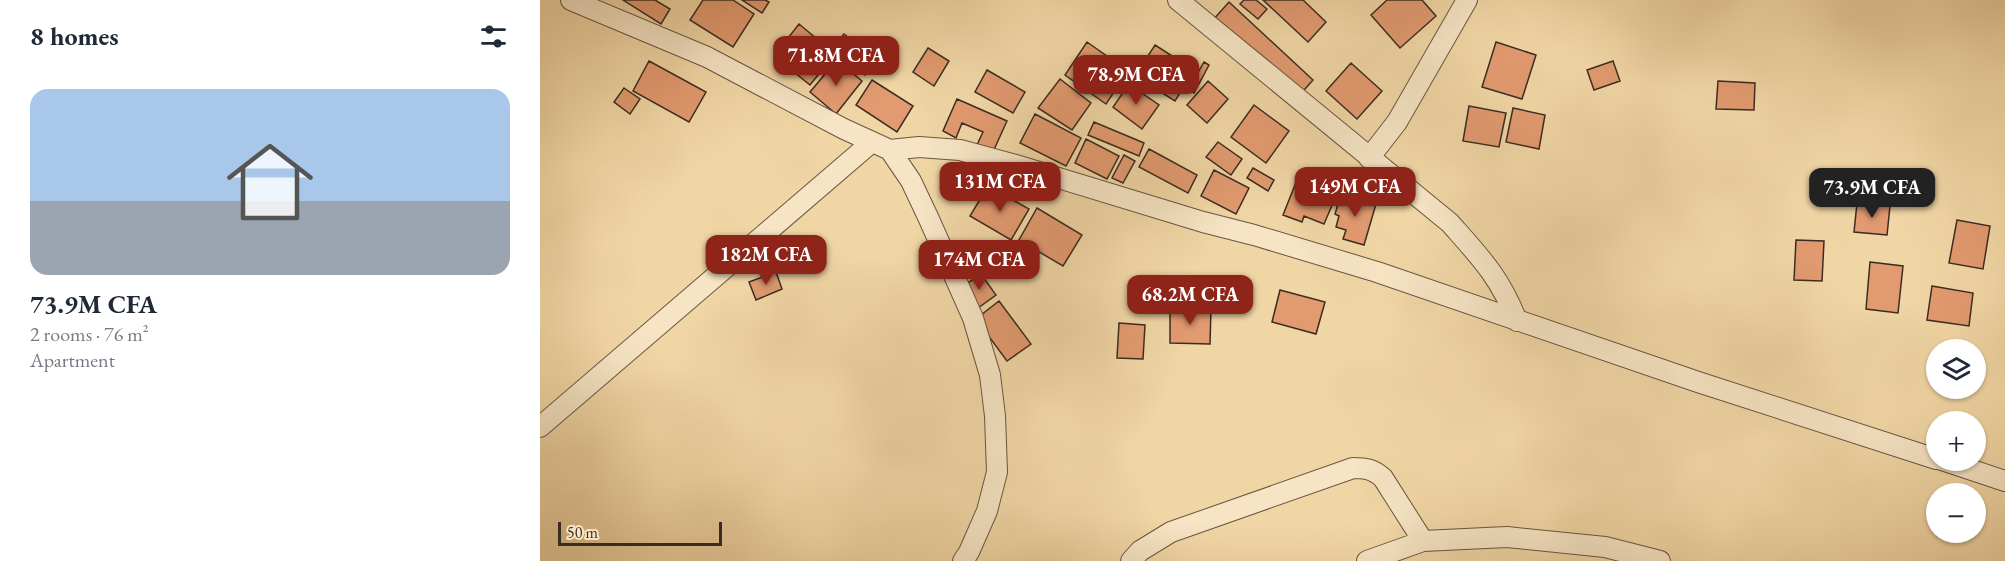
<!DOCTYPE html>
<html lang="en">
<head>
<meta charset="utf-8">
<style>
  :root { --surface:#fff; --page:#f2f2f3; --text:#1f2937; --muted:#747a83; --accent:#8f2418 }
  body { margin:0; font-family:"EB Garamond",serif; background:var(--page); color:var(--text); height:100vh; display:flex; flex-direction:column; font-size:22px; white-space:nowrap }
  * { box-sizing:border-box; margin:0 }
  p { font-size:20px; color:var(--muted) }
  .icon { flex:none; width:33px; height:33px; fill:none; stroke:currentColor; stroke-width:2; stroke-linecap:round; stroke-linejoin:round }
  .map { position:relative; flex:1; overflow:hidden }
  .panel { display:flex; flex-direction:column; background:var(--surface); width:540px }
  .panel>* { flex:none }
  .tools { position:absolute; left:1386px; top:339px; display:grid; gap:12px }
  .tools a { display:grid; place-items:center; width:60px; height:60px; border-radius:50%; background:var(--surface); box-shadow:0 2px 4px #0004; font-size:30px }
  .scale { position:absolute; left:18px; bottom:15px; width:164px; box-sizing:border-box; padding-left:6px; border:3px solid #3b2c21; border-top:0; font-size:16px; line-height:21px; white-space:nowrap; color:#3b2c21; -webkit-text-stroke:4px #f6e4c4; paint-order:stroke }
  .price { position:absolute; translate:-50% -51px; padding:0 14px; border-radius:12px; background:var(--accent); color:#fff; font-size:20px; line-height:39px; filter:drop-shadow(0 2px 3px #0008) }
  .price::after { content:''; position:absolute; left:50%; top:36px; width:18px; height:14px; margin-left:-9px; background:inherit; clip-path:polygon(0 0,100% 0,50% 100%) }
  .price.on { background:#222; color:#fff }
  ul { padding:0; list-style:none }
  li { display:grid; align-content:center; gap:12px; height:318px; padding:0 30px }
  li span { display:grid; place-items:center; height:186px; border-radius:18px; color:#555 }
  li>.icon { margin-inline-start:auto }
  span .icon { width:108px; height:108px; fill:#fffc; stroke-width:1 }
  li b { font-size:26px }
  h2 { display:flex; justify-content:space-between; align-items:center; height:72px; padding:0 30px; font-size:26px }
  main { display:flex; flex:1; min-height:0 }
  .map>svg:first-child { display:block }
</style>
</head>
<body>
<main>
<section class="panel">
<h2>8 homes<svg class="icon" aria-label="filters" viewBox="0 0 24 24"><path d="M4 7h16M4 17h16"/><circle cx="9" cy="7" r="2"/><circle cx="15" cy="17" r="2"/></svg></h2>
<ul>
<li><span style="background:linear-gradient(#a9c7e8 60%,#9aa5b1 0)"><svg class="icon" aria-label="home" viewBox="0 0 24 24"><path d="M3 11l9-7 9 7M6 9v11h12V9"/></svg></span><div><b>73.9M CFA</b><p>2 rooms · 76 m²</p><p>Apartment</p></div></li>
</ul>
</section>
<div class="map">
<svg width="1465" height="561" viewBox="0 0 1465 561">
  <rect width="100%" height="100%" fill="#f1d6a5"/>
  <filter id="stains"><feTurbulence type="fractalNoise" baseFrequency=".00333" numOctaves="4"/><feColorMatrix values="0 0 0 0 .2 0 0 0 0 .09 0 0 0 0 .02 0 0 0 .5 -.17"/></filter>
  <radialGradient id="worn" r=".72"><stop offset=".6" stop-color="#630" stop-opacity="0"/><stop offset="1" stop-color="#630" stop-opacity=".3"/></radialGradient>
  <path fill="#e29a70" stroke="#3b2c21" stroke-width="1.5" d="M 83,0 L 115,0 L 130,9 L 121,24 Z
    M 163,0 L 193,0 L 214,14 L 193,47 L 150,20 Z
    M 202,0 L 225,0 L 229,2 L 222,13 Z
    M 704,0 L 716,0 L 727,9 L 718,19 L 700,4 Z
    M 723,0 L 763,0 L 786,22 L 768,42 Z
    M 847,0 L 882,0 L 896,16 L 860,48 L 831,15 Z
    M 689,2 L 773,80 L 757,98 L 673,20 Z
    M 259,24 L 295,54 L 270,85 L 234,56 Z
    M 304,34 L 338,60 L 325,75 L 292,49 Z
    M 547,42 L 588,71 L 566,104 L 525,75 Z
    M 956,42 L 996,55 L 982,99 L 942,87 Z
    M 615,45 L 654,70 L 635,101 L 595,76 Z
    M 388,48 L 409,61 L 394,86 L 373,72 Z
    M 297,60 L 322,81 L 296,114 L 270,92 Z
    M 109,61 L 166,92 L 149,122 L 93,91 Z
    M 1073,61 L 1080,81 L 1054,90 L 1047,70 Z
    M 664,62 L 669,65 L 654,93 L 648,90 Z
    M 811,63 L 842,91 L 817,119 L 786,91 Z
    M 447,70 L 485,92 L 473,113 L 435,92 Z
    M 520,79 L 551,103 L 532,130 L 498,108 Z
    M 332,80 L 373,106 L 357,132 L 316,105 Z
    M 668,81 L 688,99 L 667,123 L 647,105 Z
    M 1178,81 L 1215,83 L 1214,110 L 1176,109 Z
    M 589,84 L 619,105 L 602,129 L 573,107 Z
    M 84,88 L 100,99 L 90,114 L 74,102 Z
    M 417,99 L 467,121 L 452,154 L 436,147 L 443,132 L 422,123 L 416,138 L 403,131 Z
    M 714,105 L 749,131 L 726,163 L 691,137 Z
    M 929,106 L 966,113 L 959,147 L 923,141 Z
    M 973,108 L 1005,115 L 999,149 L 966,142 Z
    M 495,114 L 541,138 L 526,166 L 480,143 Z
    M 554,122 L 604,143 L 599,156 L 548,135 Z
    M 546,139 L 579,156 L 567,179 L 535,163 Z
    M 678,142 L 702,159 L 691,175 L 666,157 Z
    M 609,149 L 657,175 L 648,193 L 599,167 Z
    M 584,155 L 595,161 L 583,183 L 572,178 Z
    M 713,168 L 734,180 L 728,191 L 707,178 Z
    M 674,170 L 709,188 L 696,214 L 661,196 Z
    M 757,180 L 796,196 L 784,224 L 764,216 L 762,222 L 743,215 Z
    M 448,186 L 489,209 L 471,240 L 430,216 Z
    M 801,194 L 836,204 L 824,245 L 803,239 L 806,230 L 796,227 L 799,216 L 795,214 Z
    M 1317,203 L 1350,206 L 1347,235 L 1314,232 Z
    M 497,208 L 542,235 L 523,266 L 479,240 Z
    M 1417,220 L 1450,226 L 1443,269 L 1409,263 Z
    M 1256,240 L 1284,241 L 1282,281 L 1254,280 Z
    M 1330,262 L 1363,266 L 1358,313 L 1326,309 Z
    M 236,272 L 242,289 L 216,300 L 209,282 Z
    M 441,274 L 456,295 L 438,308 L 422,287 Z
    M 1392,286 L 1433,293 L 1429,326 L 1387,320 Z
    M 740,290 L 785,302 L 776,334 L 732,322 Z
    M 459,301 L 491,344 L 467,361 L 436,319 Z
    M 630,308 L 671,308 L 670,344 L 630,343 Z
    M 579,323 L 605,325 L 603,359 L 577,358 Z"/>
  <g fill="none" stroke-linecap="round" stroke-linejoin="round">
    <defs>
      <path id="street" d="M 31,0 L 167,57 L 304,129 L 350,150 L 379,147 L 420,150 L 476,165 L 663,222 L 714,235 L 837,272 L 1158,382 L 1396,459
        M 638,0 L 910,223 C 940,257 960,277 977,321
        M 350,150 L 371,181 L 388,217 L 433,318 L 450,375 L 455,416 L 457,472 L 447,511 L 429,552 L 423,561
        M 829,158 L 857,122 L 927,0
        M 0,427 L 332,142
        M 1402,460 L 1465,481
        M 591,561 L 600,551 L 631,532 L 813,468 C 826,468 833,469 843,478 L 883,541
        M 827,561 L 883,541 L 967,537 L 1065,547 L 1120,561"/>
    </defs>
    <use href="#street" stroke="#685642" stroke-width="22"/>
    <use href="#street" stroke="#f6e4c4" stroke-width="20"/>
  </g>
  <rect width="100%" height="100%" filter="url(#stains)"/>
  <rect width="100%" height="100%" fill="url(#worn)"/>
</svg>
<div class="tools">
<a><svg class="icon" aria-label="layers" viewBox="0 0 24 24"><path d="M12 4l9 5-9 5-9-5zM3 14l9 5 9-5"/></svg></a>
<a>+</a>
<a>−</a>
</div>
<div class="scale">50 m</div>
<b class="price" style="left:296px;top:87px">71.8M CFA</b>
<b class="price" style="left:596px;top:106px">78.9M CFA</b>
<b class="price" style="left:460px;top:213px">131M CFA</b>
<b class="price" style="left:815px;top:218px">149M CFA</b>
<b class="price on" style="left:1332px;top:219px">73.9M CFA</b>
<b class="price" style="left:226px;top:286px">182M CFA</b>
<b class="price" style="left:439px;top:291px">174M CFA</b>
<b class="price" style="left:650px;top:326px">68.2M CFA</b>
</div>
</main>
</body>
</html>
